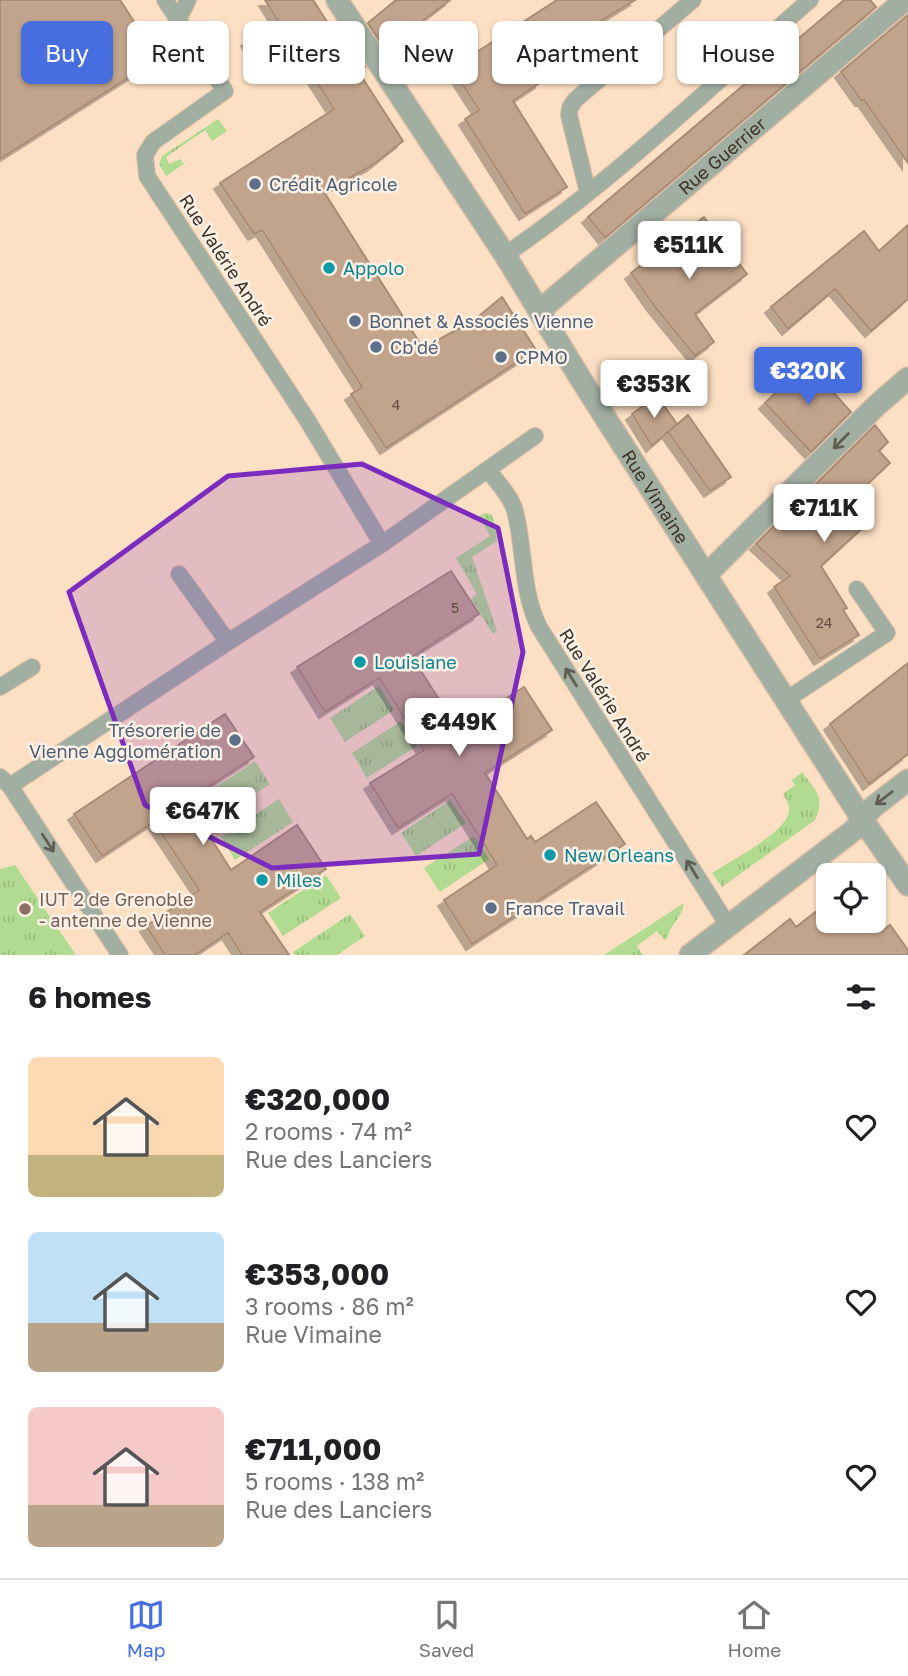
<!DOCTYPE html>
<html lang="en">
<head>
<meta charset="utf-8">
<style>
  :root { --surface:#fff; --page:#f6f6f6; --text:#202124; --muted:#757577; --line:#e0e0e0; --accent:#466ee0 }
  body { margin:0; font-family:"Golos Text",sans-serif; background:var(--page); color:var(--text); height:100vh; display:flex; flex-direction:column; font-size:26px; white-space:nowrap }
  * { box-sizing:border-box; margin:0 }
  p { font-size:23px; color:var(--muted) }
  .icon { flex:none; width:38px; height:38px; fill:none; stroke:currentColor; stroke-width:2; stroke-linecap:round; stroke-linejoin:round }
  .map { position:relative; height:955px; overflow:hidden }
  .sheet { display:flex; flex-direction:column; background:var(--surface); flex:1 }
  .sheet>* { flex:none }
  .hud { position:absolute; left:21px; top:21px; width:866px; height:63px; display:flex; gap:14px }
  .fabs { position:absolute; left:816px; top:863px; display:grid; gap:14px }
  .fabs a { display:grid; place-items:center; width:70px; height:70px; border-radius:10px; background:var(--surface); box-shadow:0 2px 5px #0004; font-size:35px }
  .price { position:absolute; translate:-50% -60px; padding:0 16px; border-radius:7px; background:#fff; color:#222; font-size:23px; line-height:46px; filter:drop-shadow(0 2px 4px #0008) }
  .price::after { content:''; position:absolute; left:50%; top:42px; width:21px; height:16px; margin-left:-10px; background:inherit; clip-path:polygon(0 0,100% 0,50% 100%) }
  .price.active { background:var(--accent); color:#fff }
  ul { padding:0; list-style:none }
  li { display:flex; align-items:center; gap:21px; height:175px; padding:0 28px }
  li span { display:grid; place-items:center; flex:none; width:196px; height:140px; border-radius:10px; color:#555 }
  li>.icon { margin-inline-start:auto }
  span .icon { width:84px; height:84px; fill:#fffc; stroke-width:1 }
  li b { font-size:30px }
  h2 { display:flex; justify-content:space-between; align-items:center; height:84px; padding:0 28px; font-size:30px }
  .pill { padding:0 24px; border-radius:10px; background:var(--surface); box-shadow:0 2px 5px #0004; font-size:24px; line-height:63px }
  .pill.active { background:var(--accent); color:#fff }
  .tab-bar { display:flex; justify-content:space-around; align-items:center; height:98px; border-top:2px solid var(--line); background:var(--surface); font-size:19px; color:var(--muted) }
  .tab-bar a { display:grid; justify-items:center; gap:4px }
  .tab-bar .active { color:var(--accent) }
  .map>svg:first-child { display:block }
</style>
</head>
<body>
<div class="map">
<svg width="908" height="955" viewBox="0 0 908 955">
  <defs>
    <pattern id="grass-tufts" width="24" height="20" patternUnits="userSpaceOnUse" patternTransform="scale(1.75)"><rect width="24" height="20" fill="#b1db90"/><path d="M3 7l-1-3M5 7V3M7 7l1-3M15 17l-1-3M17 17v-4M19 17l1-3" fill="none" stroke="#99bc7c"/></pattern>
    <filter id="shadow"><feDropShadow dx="-6" dy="6" stdDeviation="0" flood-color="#0004"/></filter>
  </defs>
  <rect width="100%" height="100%" fill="#fde0c4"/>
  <path fill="url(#grass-tufts)" d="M 218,119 L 227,131 L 212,141 L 205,130 L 166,157 L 169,164 L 180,159 L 184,164 L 166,176 L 159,164 L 162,156 Z
    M 485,513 L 491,514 L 494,520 L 497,541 L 472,557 L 497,631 L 493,634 L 471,599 L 477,594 L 456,558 L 490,536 L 479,516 Z
    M 379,686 L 394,710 L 345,742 L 330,718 Z
    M 401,721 L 417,746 L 367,778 L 352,753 Z
    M 255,761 L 270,784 L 212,822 L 198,799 Z
    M 802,772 C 815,790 826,797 815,820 L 722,887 L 712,873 C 731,860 780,836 788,815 C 791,806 787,801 783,794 L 795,785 L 792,780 Z
    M 279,799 L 293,822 L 235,860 L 221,837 Z
    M 450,800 L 466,823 L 416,856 L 401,833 Z
    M 474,836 L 489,859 L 440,892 L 424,868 Z
    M 15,865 L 76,955 L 0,955 L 0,869 Z
    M 326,875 L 341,898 L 283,936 L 268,913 Z
    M 684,903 C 683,917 669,926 668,937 L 665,940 L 657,931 L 637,946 L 643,955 L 604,955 Z
    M 350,914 L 365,936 L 337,955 L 295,955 L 293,952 Z"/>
  <path fill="#c2a48c" stroke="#a98c74" stroke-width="2" filter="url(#shadow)" d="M 0,0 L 120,0 L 158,59 L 0,159 Z
    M 265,0 L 313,0 L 342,45 L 348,40 L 365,67 L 358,71 L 403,141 L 373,165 L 324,192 L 423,348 L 473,321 L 502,297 L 536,350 L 386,448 L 351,394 L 362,387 L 262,230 L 254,234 L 220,183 L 334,109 L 298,53 L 267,72 L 247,40 L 278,21 Z
    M 396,0 L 450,0 L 407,33 L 411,40 L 388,53 L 368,23 Z
    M 557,0 L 635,0 L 567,42 L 574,52 L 536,76 L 541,82 L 513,101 L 567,187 L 525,214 L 465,119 L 479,110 L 452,68 Z
    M 844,0 L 870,0 L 876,7 L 605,238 L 588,217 Z
    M 908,15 L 908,163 L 864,100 L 861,100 L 841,72 Z
    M 704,217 L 747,274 L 695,314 L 714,342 L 695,356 L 654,306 L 631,273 Z
    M 908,225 L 908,299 L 871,331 L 835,289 L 788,329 L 771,307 L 864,231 L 879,251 Z
    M 807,363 L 851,412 L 811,452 L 765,403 Z
    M 657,396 L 677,424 L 652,446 L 632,414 Z
    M 688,415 L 731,477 L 710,491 L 668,432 Z
    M 875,425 L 888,442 L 879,451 L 890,463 L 850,500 L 870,521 L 821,566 L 847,608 L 843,610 L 859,635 L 820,659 L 774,587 L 790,576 L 756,544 Z
    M 451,571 L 479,614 L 412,657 L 458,729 L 524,687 L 552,730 L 485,773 L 527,839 L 531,836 L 535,842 L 596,802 L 625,844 L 472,944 L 444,900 L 497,865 L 452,794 L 398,828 L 370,783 L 424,750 L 400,711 L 379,678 L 325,712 L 297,667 Z
    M 908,663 L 908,754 L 869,784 L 830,724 Z
    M 225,714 L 254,757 L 187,801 L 231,870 L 297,825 L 326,869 L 260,912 L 289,955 L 242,955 L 228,933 L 195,955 L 165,955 L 146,926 L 199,890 L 154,822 L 102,856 L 74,814 Z
    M 828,907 L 828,920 L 873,920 L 882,931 L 890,925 L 908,950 L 908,955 L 744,955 L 790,919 L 796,927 L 818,910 L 820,913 Z"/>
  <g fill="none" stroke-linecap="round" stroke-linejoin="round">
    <defs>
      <path id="service" d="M 165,0 L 225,91 L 153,142 L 145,155 L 147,176 L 306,418 L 382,544
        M 178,20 L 188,0
        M 588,193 L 569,115 L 570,108 L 575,100 L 693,0
        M 505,255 C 613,181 711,86 810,0
        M 488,470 C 497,482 511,496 515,511 C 525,549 521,590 539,627 L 729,927
        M 179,574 L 228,642
        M 0,687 L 32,667
        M 786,700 L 887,633 L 857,589
        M 0,777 L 10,786 L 120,955
        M 10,786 L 228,642 L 382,544 L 535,436"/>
      <g id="minor">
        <path id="s1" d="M 337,0 L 505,255 L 582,381 L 721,599 L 862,819 L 908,885"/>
        <path id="s2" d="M 539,311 L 905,0"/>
        <path d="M 707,574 L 876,406 L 908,378"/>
        <path d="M 690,955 L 854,830 L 873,807 L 908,780"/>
      </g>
    </defs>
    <use href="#service" stroke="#d7bda5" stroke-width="18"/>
    <use href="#minor" stroke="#d7bda5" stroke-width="24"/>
    <use href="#service" stroke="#a1aea2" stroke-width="16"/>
    <use href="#minor" stroke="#a1aea2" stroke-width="21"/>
  </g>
  <defs><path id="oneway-shaft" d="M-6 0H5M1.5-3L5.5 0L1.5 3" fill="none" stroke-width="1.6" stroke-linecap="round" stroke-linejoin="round" transform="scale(1.75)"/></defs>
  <g stroke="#605d52">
    <use href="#oneway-shaft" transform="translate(841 441) rotate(135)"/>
    <use href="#oneway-shaft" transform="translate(571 677) rotate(-122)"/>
    <use href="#oneway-shaft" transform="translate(884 798) rotate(143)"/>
    <use href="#oneway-shaft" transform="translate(48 843) rotate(57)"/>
    <use href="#oneway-shaft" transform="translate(692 869) rotate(-122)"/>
  </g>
  <path fill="#7b2cbf" fill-opacity="0.2" stroke="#7b2cbf" stroke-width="5" stroke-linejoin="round" d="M 362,464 L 498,528 L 523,652 L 479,854 L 272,868 L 145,805 L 69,592 L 228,476 Z"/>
  <g fill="#5c6f8a" stroke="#fcf1e6" stroke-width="2.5">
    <circle cx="255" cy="184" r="7"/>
    <circle cx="355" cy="321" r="7"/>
    <circle cx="376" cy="347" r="7"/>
    <circle cx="501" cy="357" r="7"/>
    <circle cx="235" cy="740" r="7"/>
    <circle cx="491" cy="908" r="7"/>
  </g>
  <g fill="#0f9aa8" stroke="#fcf1e6" stroke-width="2.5">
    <circle cx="329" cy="268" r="7"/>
    <circle cx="360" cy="662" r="7"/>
    <circle cx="550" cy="855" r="7"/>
    <circle cx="262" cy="880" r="7"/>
  </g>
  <circle fill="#8d6e63" stroke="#fcf1e6" stroke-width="2.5" cx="25" cy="909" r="7"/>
  <g text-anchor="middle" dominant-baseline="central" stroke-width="5" stroke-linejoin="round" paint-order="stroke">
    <g font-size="14" fill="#5e4e40">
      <text x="396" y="404">4</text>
      <text x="455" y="607">5</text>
      <text x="824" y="622">24</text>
    </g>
    <g font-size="18" fill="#3d3227" stroke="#fcf1e6">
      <text stroke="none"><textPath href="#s2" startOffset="240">Rue Guerrier</textPath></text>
      <text transform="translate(226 260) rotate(57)">Rue Valérie André</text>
      <text stroke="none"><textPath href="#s1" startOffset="590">Rue Vimaine</textPath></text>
      <text transform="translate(605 695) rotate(58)">Rue Valérie André</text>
    </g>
    <g font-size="18" fill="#4e5e75" stroke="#fcf1e6" text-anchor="start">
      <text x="269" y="184">Crédit Agricole</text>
      <text x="369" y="321">Bonnet &amp; Associés Vienne</text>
      <text x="390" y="347">Cb'dé</text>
      <text x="515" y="357">CPMO</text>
      <text x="221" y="730" text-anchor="end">Trésorerie de<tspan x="221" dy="21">Vienne Agglomération</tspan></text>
      <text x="505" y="908">France Travail</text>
    </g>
    <g font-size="18" fill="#0d838f" stroke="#fcf1e6" text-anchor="start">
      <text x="343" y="268">Appolo</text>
      <text x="374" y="662">Louisiane</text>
      <text x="564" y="855">New Orleans</text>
      <text x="276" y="880">Miles</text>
    </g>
    <g font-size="18" fill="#785e54" stroke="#fcf1e6" text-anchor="start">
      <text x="39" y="899">IUT 2 de Grenoble<tspan x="39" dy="21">- antenne de Vienne</tspan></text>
    </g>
  </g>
</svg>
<div class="fabs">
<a><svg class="icon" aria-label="locate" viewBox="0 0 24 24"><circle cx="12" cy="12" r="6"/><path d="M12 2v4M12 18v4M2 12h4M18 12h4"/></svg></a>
</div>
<b class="price" style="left:689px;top:281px">€511K</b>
<b class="price active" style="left:808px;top:407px">€320K</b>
<b class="price" style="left:654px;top:420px">€353K</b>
<b class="price" style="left:824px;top:544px">€711K</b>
<b class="price" style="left:459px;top:758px">€449K</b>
<b class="price" style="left:203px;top:847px">€647K</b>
<div class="hud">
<a class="pill active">Buy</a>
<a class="pill">Rent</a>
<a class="pill">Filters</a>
<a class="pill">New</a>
<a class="pill">Apartment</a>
<a class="pill">House</a>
</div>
</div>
<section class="sheet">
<h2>6 homes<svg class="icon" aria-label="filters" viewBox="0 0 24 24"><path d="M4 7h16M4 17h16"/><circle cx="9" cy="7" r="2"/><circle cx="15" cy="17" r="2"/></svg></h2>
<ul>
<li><span style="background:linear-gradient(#ffd9b3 70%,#c2b280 0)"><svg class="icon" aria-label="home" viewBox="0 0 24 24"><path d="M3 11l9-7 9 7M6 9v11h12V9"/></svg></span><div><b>€320,000</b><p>2 rooms · 74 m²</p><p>Rue des Lanciers</p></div><svg class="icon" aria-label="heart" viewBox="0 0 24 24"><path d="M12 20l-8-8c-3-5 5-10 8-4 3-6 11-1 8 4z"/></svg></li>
<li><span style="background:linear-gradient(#bfe0f5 65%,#b9a48a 0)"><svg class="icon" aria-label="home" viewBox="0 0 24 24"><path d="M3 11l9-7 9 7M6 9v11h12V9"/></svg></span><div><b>€353,000</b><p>3 rooms · 86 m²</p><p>Rue Vimaine</p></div><svg class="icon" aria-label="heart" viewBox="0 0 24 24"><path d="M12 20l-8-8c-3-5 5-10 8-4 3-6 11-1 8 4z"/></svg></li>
<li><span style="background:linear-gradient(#f6c9c9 70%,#b9a48a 0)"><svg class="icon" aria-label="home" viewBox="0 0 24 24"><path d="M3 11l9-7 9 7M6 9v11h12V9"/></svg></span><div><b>€711,000</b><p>5 rooms · 138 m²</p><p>Rue des Lanciers</p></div><svg class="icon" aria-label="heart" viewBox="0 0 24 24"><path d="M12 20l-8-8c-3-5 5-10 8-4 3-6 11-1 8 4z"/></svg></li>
</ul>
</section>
<nav class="tab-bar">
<a class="active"><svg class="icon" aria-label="map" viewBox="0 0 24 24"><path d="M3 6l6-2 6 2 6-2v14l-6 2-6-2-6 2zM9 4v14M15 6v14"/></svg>Map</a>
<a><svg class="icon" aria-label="saved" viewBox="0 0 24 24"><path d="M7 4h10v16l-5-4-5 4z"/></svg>Saved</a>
<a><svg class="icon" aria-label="home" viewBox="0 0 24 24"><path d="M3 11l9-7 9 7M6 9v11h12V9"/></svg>Home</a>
</nav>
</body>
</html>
